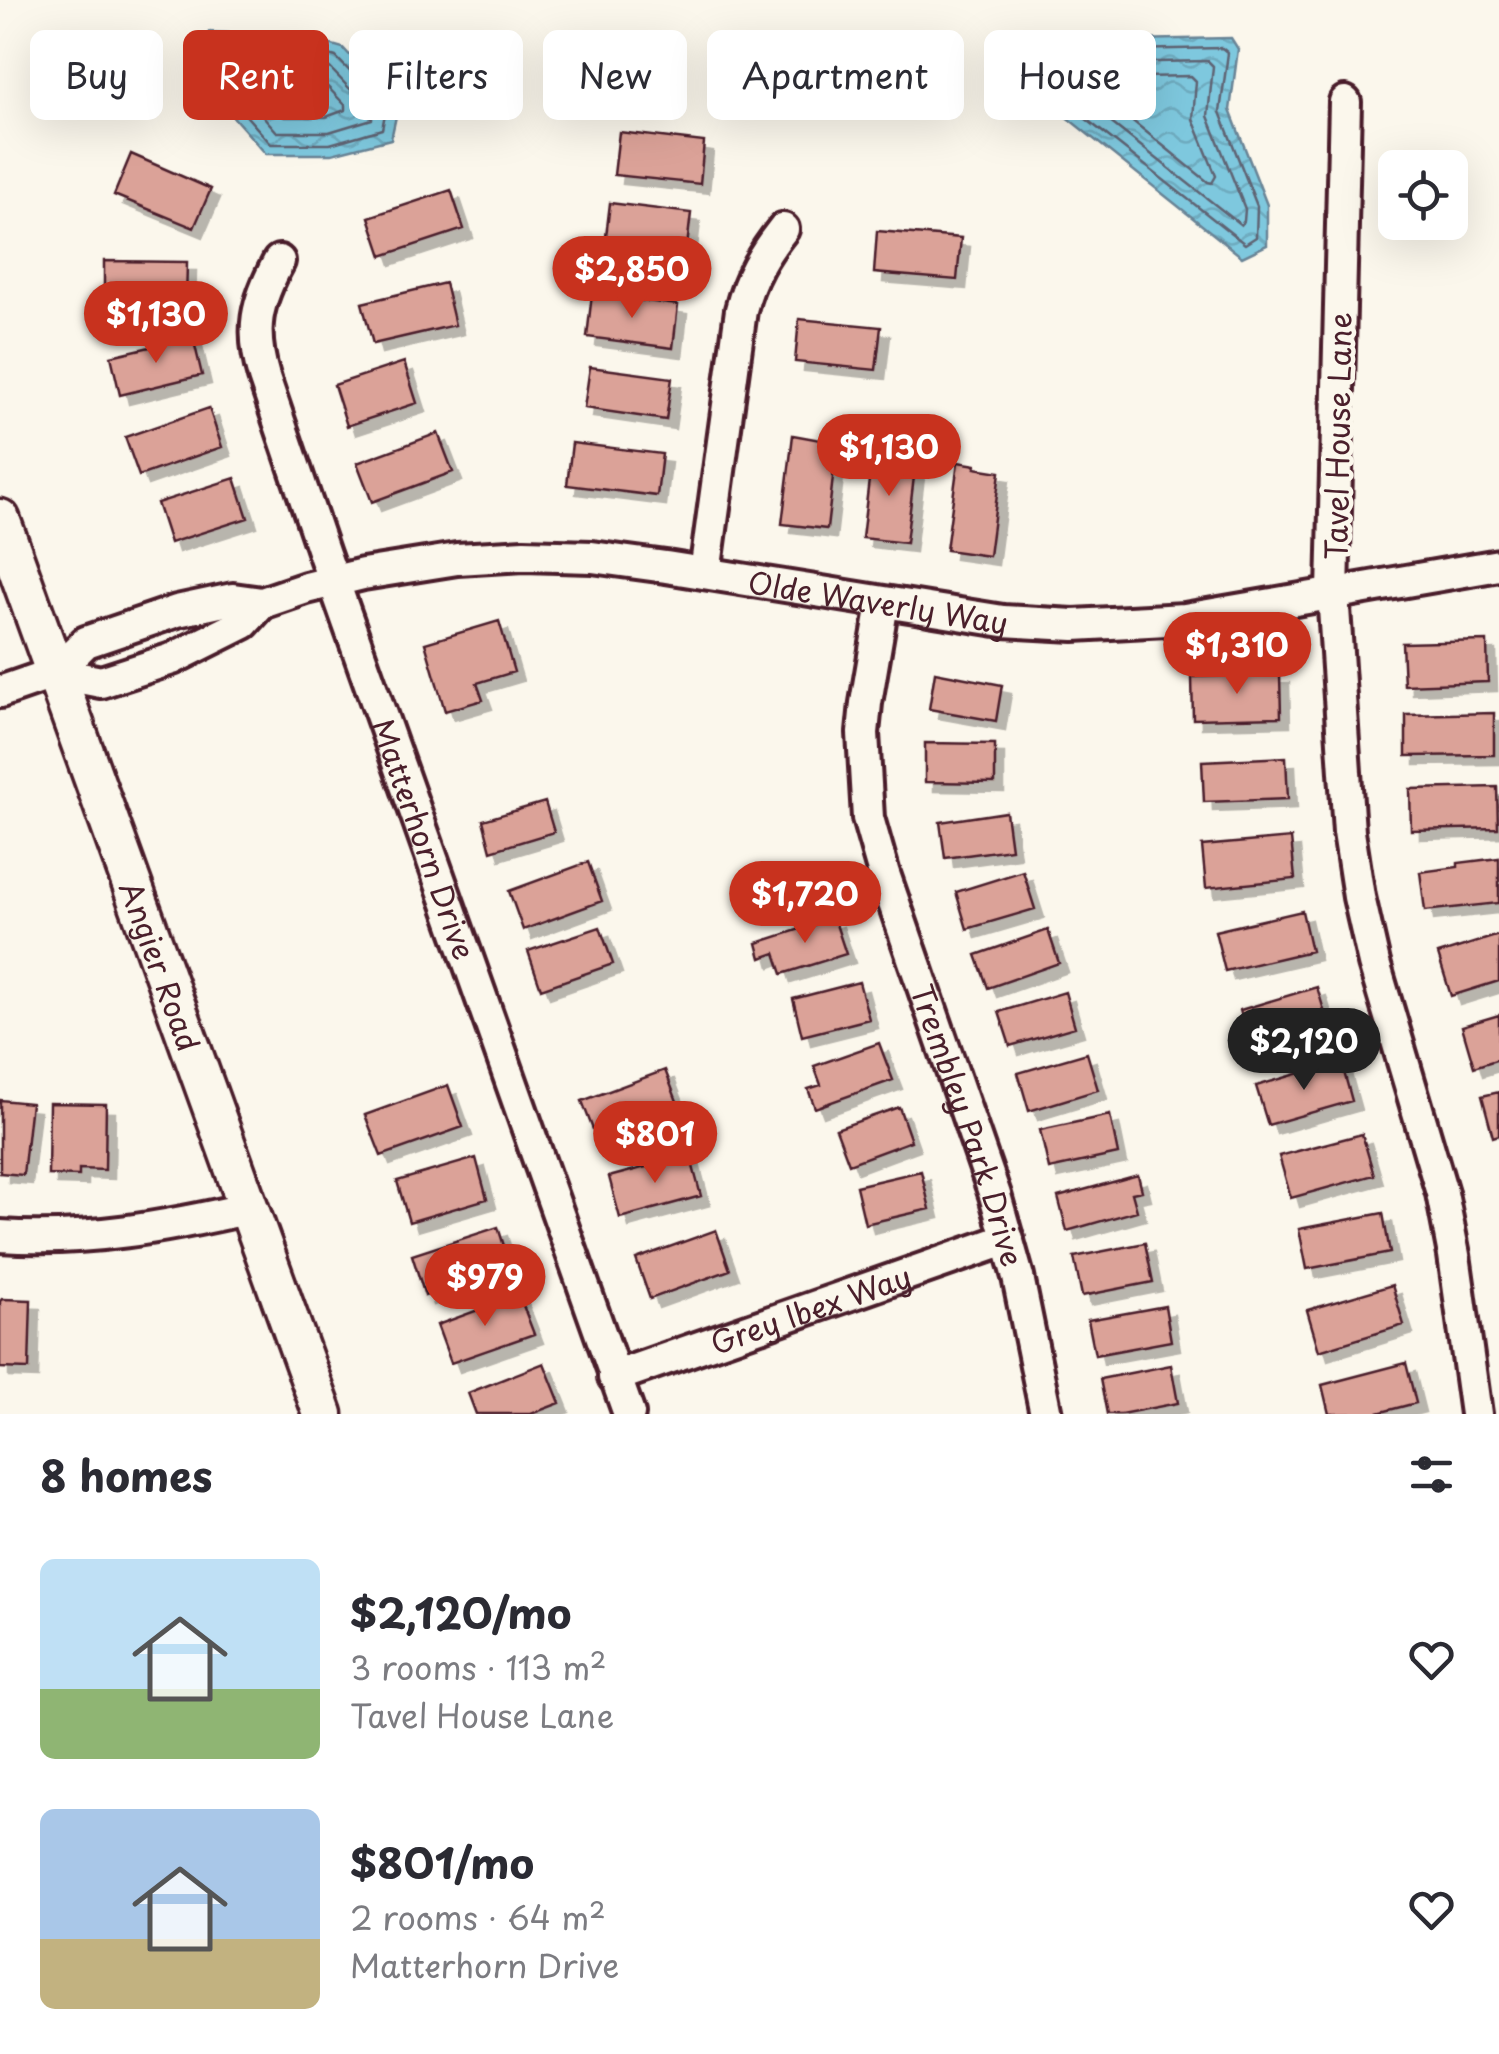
<!DOCTYPE html>
<html lang="en">
<head>
<meta charset="utf-8">
<style>
  :root { --surface:#fff; --page:#f7f7f7; --text:#2b2b33; --muted:#7c7c81; --accent:#c8321e }
  body { margin:0; font-family:"Playpen Sans",sans-serif; background:var(--page); color:var(--text); height:100vh; display:flex; flex-direction:column; font-size:38px; white-space:nowrap }
  * { box-sizing:border-box; margin:0 }
  p { font-size:32px; color:var(--muted) }
  .icon { flex:none; width:55px; height:55px; fill:none; stroke:currentColor; stroke-width:2; stroke-linecap:round; stroke-linejoin:round }
  .map { position:relative; height:1414px; overflow:hidden }
  .sheet { display:flex; flex-direction:column; background:var(--surface); flex:1 }
  .sheet>* { flex:none }
  .guide { position:absolute; left:30px; top:30px; width:1440px; height:90px; display:flex; gap:20px }
  .fabs { position:absolute; left:1378px; top:150px; display:grid; gap:20px }
  .fabs a { display:grid; place-items:center; width:90px; height:90px; border-radius:15px; background:var(--surface); box-shadow:0 10px 40px #0002; font-size:50px }
  .price { position:absolute; translate:-50% -85px; padding:0 22px; border-radius:35px; background:var(--accent); color:#fff; font-size:32px; line-height:65px; filter:drop-shadow(0 2px 5px #0008) }
  .price::after { content:''; position:absolute; left:50%; top:60px; width:30px; height:22px; margin-left:-15px; background:inherit; clip-path:polygon(0 0,100% 0,50% 100%) }
  .price.active { background:#222; color:#fff }
  ul { padding:0; list-style:none }
  li { display:flex; align-items:center; gap:30px; height:250px; padding:0 40px }
  li span { display:grid; place-items:center; flex:none; width:280px; height:200px; border-radius:15px; color:#555 }
  li>.icon { margin-inline-start:auto }
  span .icon { width:120px; height:120px; fill:#fffc; stroke-width:1 }
  li b { font-size:42px }
  h2 { display:flex; justify-content:space-between; align-items:center; height:120px; padding:0 40px; font-size:42px }
  .pill { padding:0 35px; border-radius:15px; background:var(--surface); box-shadow:0 10px 40px #0002; font-size:35px; line-height:90px }
  .pill.active { background:var(--accent); color:#fff }
  .map>svg:first-child { display:block }
</style>
</head>
<body>
<div class="map">
<svg width="1499" height="1414" viewBox="0 0 1499 1414">
  <defs>
    <pattern id="water-waves" width="16" height="10" patternUnits="userSpaceOnUse" patternTransform="scale(2.5)"><rect width="16" height="10" fill="#7ec8de"/><path d="M0 5q4-4 8 0t8 0" fill="none" stroke="#6eabbf"/></pattern>
    <filter id="shadow"><feDropShadow dx="9" dy="9" stdDeviation="0" flood-color="#0004"/></filter>
  </defs>
  <rect width="100%" height="100%" fill="#fbf7ec"/>
  <filter id="ink" filterUnits="userSpaceOnUse"><feTurbulence type="fractalNoise" baseFrequency=".01" numOctaves="2"/><feDisplacementMap in="SourceGraphic" scale="20" xChannelSelector="R" yChannelSelector="G"/><feConvolveMatrix kernelMatrix="1 2 1 2 8 2 1 2 1" color-interpolation-filters="sRGB"/></filter>
  <g filter="url(#ink)">
    <path fill="url(#water-waves)" stroke="#698496" stroke-width="2.5" d="M 209,32 L 305,37 L 343,48 L 398,107 L 391,139 L 332,154 L 266,154 L 191,69 Z
      M 1231,38 L 1238,49 L 1230,110 L 1267,205 L 1267,245 L 1242,257 L 1026,85 L 1004,55 L 1028,42 Z"/>
    <g fill="none" stroke-linecap="round" stroke-linejoin="round">
      <path stroke="#5f6373" stroke-width="2.5" d="M 218,43 L 303,47 L 336,57 L 386,109 L 382,129 L 330,144 L 271,144 L 204,68 L 213,45 Z
        M 1222,48 L 1228,53 L 1220,112 L 1257,206 L 1256,237 L 1245,244 L 1034,78 L 1022,60 L 1023,56 L 1032,52 Z
        M 225,56 L 301,59 L 330,68 L 372,112 L 372,119 L 329,132 L 277,132 L 220,67 L 219,62 Z
        M 1208,61 L 1213,66 L 1208,116 L 1245,209 L 1244,221 L 1241,225 L 1048,73 L 1046,70 L 1051,64 Z
        M 257,72 L 299,74 L 322,81 L 345,105 L 345,110 L 326,117 L 284,117 L 252,80 L 252,75 Z
        M 1191,76 L 1196,81 L 1193,119 L 1216,176 L 1212,183 L 1208,182 L 1087,84 L 1092,78 Z"/>
    </g>
    <path fill="#dba298" stroke="#4a1f2b" stroke-width="2.5" filter="url(#shadow)" d="M 619,132 L 704,142 L 700,184 L 614,175 Z
      M 131,154 L 211,189 L 194,228 L 114,195 Z
      M 451,190 L 464,229 L 382,256 L 369,217 Z
      M 610,203 L 691,213 L 686,255 L 605,245 Z
      M 877,231 L 961,238 L 957,280 L 874,273 Z
      M 104,261 L 187,262 L 186,304 L 104,303 Z
      M 445,283 L 455,325 L 373,344 L 362,303 Z
      M 592,294 L 678,305 L 673,348 L 587,337 Z
      M 799,319 L 881,327 L 876,370 L 795,362 Z
      M 193,337 L 202,375 L 120,395 L 111,356 Z
      M 404,362 L 417,403 L 347,426 L 334,385 Z
      M 590,367 L 672,378 L 666,420 L 584,408 Z
      M 209,408 L 222,447 L 139,476 L 125,437 Z
      M 438,433 L 453,472 L 372,502 L 357,463 Z
      M 793,435 L 837,443 L 827,529 L 782,524 Z
      M 572,443 L 662,454 L 657,496 L 567,485 Z
      M 872,455 L 916,460 L 906,543 L 862,538 Z
      M 958,462 L 976,465 L 975,468 L 1000,472 L 989,556 L 946,550 Z
      M 235,478 L 248,518 L 170,543 L 157,503 Z
      M 499,621 L 514,672 L 477,683 L 483,700 L 445,711 L 425,643 Z
      M 1487,641 L 1488,682 L 1404,685 L 1402,643 Z
      M 935,672 L 1002,685 L 996,721 L 929,709 Z
      M 1280,674 L 1281,717 L 1193,719 L 1192,677 Z
      M 1494,713 L 1494,755 L 1406,756 L 1406,715 Z
      M 925,743 L 995,744 L 995,783 L 925,782 Z
      M 1286,757 L 1288,799 L 1204,802 L 1202,761 Z
      M 1497,787 L 1498,828 L 1411,830 L 1410,789 Z
      M 545,802 L 554,832 L 491,851 L 483,820 Z
      M 1006,812 L 1011,849 L 945,858 L 940,822 Z
      M 1291,838 L 1295,879 L 1206,888 L 1202,846 Z
      M 1499,858 L 1499,903 L 1425,911 L 1420,872 L 1458,867 L 1458,863 Z
      M 588,862 L 602,901 L 523,930 L 509,891 Z
      M 1023,871 L 1035,909 L 967,929 L 956,892 Z
      M 1302,911 L 1311,951 L 1225,971 L 1215,931 Z
      M 834,918 L 846,954 L 782,974 L 775,953 L 761,958 L 757,943 Z
      M 600,927 L 613,964 L 541,989 L 528,951 Z
      M 1048,930 L 1059,963 L 988,988 L 976,955 Z
      M 1499,935 L 1499,981 L 1451,996 L 1438,954 Z
      M 859,982 L 869,1019 L 802,1036 L 793,999 Z
      M 1317,987 L 1329,1027 L 1252,1050 L 1240,1010 Z
      M 1065,992 L 1075,1027 L 1010,1046 L 999,1012 Z
      M 1499,1015 L 1499,1059 L 1474,1067 L 1462,1026 Z
      M 879,1043 L 893,1080 L 815,1108 L 808,1089 L 821,1085 L 814,1066 Z
      M 1087,1053 L 1098,1090 L 1029,1111 L 1018,1073 Z
      M 1341,1061 L 1352,1101 L 1268,1125 L 1256,1086 Z
      M 665,1070 L 680,1109 L 597,1140 L 582,1101 Z
      M 448,1085 L 463,1127 L 381,1156 L 365,1115 Z
      M 1499,1092 L 1499,1135 L 1493,1137 L 1482,1096 Z
      M 0,1100 L 31,1103 L 23,1175 L 0,1173 Z
      M 49,1103 L 106,1104 L 105,1170 L 79,1169 L 79,1176 L 48,1175 Z
      M 899,1107 L 911,1141 L 849,1164 L 836,1129 Z
      M 1110,1115 L 1118,1154 L 1049,1169 L 1040,1130 Z
      M 1362,1134 L 1374,1175 L 1291,1198 L 1279,1156 Z
      M 690,1155 L 701,1196 L 620,1218 L 609,1177 Z
      M 476,1158 L 487,1199 L 409,1222 L 397,1181 Z
      M 921,1171 L 930,1209 L 865,1224 L 856,1186 Z
      M 1138,1175 L 1142,1191 L 1132,1193 L 1137,1211 L 1067,1231 L 1058,1197 Z
      M 1383,1213 L 1390,1253 L 1307,1269 L 1299,1229 Z
      M 498,1227 L 511,1268 L 425,1296 L 412,1255 Z
      M 716,1230 L 730,1270 L 650,1299 L 636,1259 Z
      M 1145,1243 L 1153,1282 L 1082,1296 L 1074,1257 Z
      M 1392,1285 L 1404,1325 L 1319,1351 L 1307,1310 Z
      M 519,1295 L 534,1334 L 451,1363 L 437,1325 Z
      M 2,1299 L 31,1300 L 29,1369 L 0,1368 L 0,1301 Z
      M 1165,1306 L 1171,1341 L 1095,1355 L 1088,1320 Z
      M 544,1363 L 560,1403 L 531,1414 L 476,1414 L 468,1393 Z
      M 1406,1363 L 1416,1403 L 1374,1414 L 1329,1414 L 1322,1385 Z
      M 1171,1365 L 1178,1403 L 1121,1414 L 1107,1414 L 1100,1379 Z"/>
    <g fill="none" stroke-linecap="round" stroke-linejoin="round">
      <defs>
        <g id="minor">
          <path d="M 1345,102 L 1333,593 L 1349,832 L 1359,897 L 1374,963 L 1442,1193 L 1454,1255 L 1476,1414"/>
          <path id="s1" d="M 279,261 C 256,303 250,330 264,377 L 324,554 L 629,1414"/>
          <path d="M 705,573 L 741,310 C 749,278 763,254 783,229"/>
          <path id="s2" d="M 883,603 L 866,703 L 863,733 L 868,818 L 884,874 L 995,1195 L 1018,1277 L 1046,1414"/>
          <path d="M 55,673 L 101,682 L 172,659 L 244,623 L 262,603"/>
          <path id="s3" d="M 0,692 L 55,673 L 86,642 L 177,611 L 233,599 L 262,603 L 306,588 L 363,574 L 457,559 L 524,555 L 592,557 L 666,567 L 1003,621 L 1074,625 L 1185,619 L 1499,565"/>
          <path d="M 0,1236 C 86,1242 166,1227 250,1208"/>
          <path id="s4" d="M 614,1377 L 1008,1239"/>
        </g>
        <g id="tertiary">
          <path id="s5" d="M 0,519 L 323,1414"/>
        </g>
      </defs>
      <use href="#minor" stroke="#4a1f2b" stroke-width="38"/>
      <use href="#tertiary" stroke="#4a1f2b" stroke-width="45"/>
      <use href="#minor" stroke="#fbf7ec" stroke-width="30"/>
      <use href="#tertiary" stroke="#fbf7ec" stroke-width="38"/>
    </g>
  </g>
  <g text-anchor="middle" dominant-baseline="central" stroke-width="9" stroke-linejoin="round" paint-order="stroke">
    <g font-size="30" fill="#4a1f2b" stroke="#fbf7ec">
      <text transform="translate(1337 436) rotate(-89)">Tavel House Lane</text>
      <text stroke="none"><textPath href="#s3" startOffset="910">Olde Waverly Way</textPath></text>
      <text stroke="none"><textPath href="#s1" startOffset="610">Matterhorn Drive</textPath></text>
      <text stroke="none"><textPath href="#s5" startOffset="475">Angier Road</textPath></text>
      <text stroke="none"><textPath href="#s2" startOffset="540">Trembley Park Drive</textPath></text>
      <text stroke="none"><textPath href="#s4" startOffset="208">Grey Ibex Way</textPath></text>
    </g>
  </g>
</svg>
<div class="fabs">
<a><svg class="icon" aria-label="locate" viewBox="0 0 24 24"><circle cx="12" cy="12" r="6"/><path d="M12 2v4M12 18v4M2 12h4M18 12h4"/></svg></a>
</div>
<b class="price" style="left:632px;top:321px">$2,850</b>
<b class="price" style="left:156px;top:366px">$1,130</b>
<b class="price" style="left:889px;top:499px">$1,130</b>
<b class="price" style="left:1237px;top:697px">$1,310</b>
<b class="price" style="left:805px;top:946px">$1,720</b>
<b class="price active" style="left:1304px;top:1093px">$2,120</b>
<b class="price" style="left:655px;top:1186px">$801</b>
<b class="price" style="left:485px;top:1329px">$979</b>
<div class="guide">
<a class="pill">Buy</a>
<a class="pill active">Rent</a>
<a class="pill">Filters</a>
<a class="pill">New</a>
<a class="pill">Apartment</a>
<a class="pill">House</a>
</div>
</div>
<section class="sheet">
<h2>8 homes<svg class="icon" aria-label="filters" viewBox="0 0 24 24"><path d="M4 7h16M4 17h16"/><circle cx="9" cy="7" r="2"/><circle cx="15" cy="17" r="2"/></svg></h2>
<ul>
<li><span style="background:linear-gradient(#bfe0f5 65%,#8fb573 0)"><svg class="icon" aria-label="home" viewBox="0 0 24 24"><path d="M3 11l9-7 9 7M6 9v11h12V9"/></svg></span><div><b>$2,120/mo</b><p>3 rooms · 113 m²</p><p>Tavel House Lane</p></div><svg class="icon" aria-label="heart" viewBox="0 0 24 24"><path d="M12 20l-8-8c-3-5 5-10 8-4 3-6 11-1 8 4z"/></svg></li>
<li><span style="background:linear-gradient(#a9c7e8 65%,#c2b280 0)"><svg class="icon" aria-label="home" viewBox="0 0 24 24"><path d="M3 11l9-7 9 7M6 9v11h12V9"/></svg></span><div><b>$801/mo</b><p>2 rooms · 64 m²</p><p>Matterhorn Drive</p></div><svg class="icon" aria-label="heart" viewBox="0 0 24 24"><path d="M12 20l-8-8c-3-5 5-10 8-4 3-6 11-1 8 4z"/></svg></li>
</ul>
</section>
</body>
</html>
